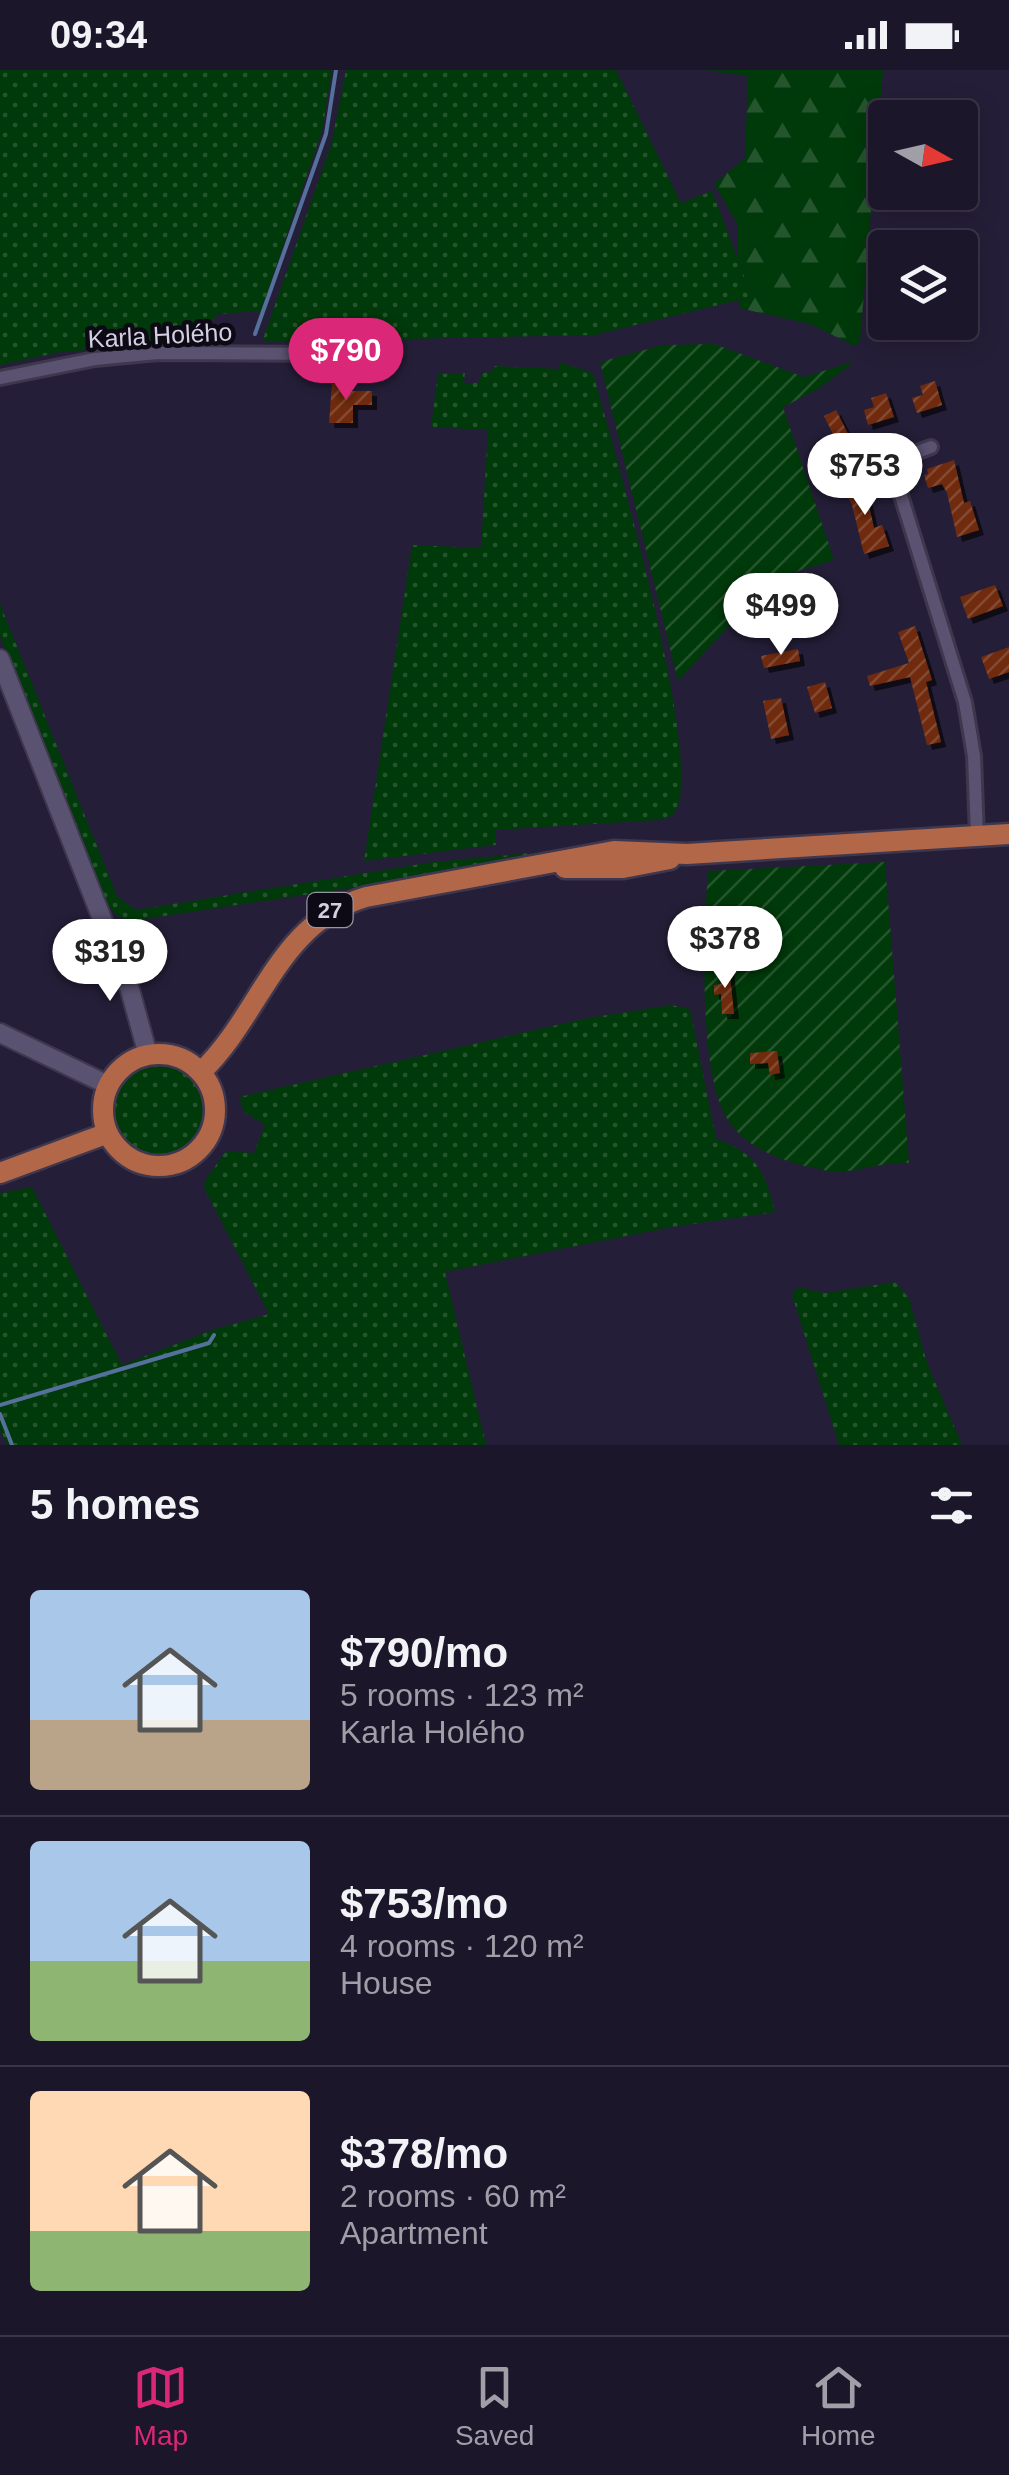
<!DOCTYPE html>
<html lang="en">
<head>
<meta charset="utf-8">
<style>
  :root { --surface:#1c162a; --page:#251f32; --text:#f1f3f6; --muted:#a09fa8; --line:#3a3547; --accent:#db2777 }
  body { margin:0; font-family:Helvetica,sans-serif; background:var(--page); color:var(--text); height:100vh; display:flex; flex-direction:column; font-size:38px; white-space:nowrap }
  * { box-sizing:border-box; margin:0 }
  p { font-size:32px; color:var(--muted) }
  .icon { flex:none; width:55px; height:55px; fill:none; stroke:currentColor; stroke-width:2; stroke-linecap:round; stroke-linejoin:round }
  .map { position:relative; height:1375px; overflow:hidden }
  .drawer { display:flex; flex-direction:column; background:var(--surface); flex:1 }
  .drawer>* { flex:none }
  .needle { width:65px; rotate:98deg }
  .controls { position:absolute; left:868px; top:30px; display:grid; gap:20px }
  .controls a { display:grid; place-items:center; width:110px; height:110px; border-radius:10px; background:var(--surface); box-shadow:0 5px 25px #0003,0 0 0 2px var(--line); font-size:50px }
  .price { position:absolute; translate:-50% -85px; padding:0 22px; border-radius:35px; background:#fff; color:#222; font-size:32px; line-height:65px; filter:drop-shadow(0 2px 5px #0008) }
  .price::after { content:''; position:absolute; left:50%; top:60px; width:30px; height:22px; margin-left:-15px; background:inherit; clip-path:polygon(0 0,100% 0,50% 100%) }
  .price.active { background:var(--accent); color:#fff }
  ul { padding:0; list-style:none }
  li { display:flex; align-items:center; gap:30px; height:250px; padding:0 30px }
  li+li { border-top:2px solid var(--line) }
  li span { display:grid; place-items:center; flex:none; width:280px; height:200px; border-radius:10px; color:#555 }
  li>.icon { margin-inline-start:auto }
  span .icon { width:120px; height:120px; fill:#fffc; stroke-width:1 }
  li b { font-size:42px }
  h2 { display:flex; justify-content:space-between; align-items:center; height:120px; padding:0 30px; font-size:42px }
  .status { display:flex; justify-content:space-between; align-items:center; height:70px; padding:0 50px; background:var(--surface); direction:ltr }
  .status svg { height:28px; fill:currentColor }
  .dock { display:flex; justify-content:space-around; align-items:center; height:140px; border-top:2px solid var(--line); background:var(--surface); font-size:28px; color:var(--muted) }
  .dock a { display:grid; justify-items:center; gap:5px }
  .dock .active { color:var(--accent) }
  .map>svg:first-child { display:block }
</style>
</head>
<body>
<div class="status"><b>09:34</b><svg viewBox="0 0 49 12"><path d="M0 12V9h3v3zM5 12V6h3v6zM10 12V3h3v9zM15 12V0h3v12zM26 1h20v11H26zM47 4h2v5h-2z"/></svg></div>
<div class="map">
<svg width="1009" height="1375" viewBox="0 0 1009 1375">
  <defs>
    <pattern id="grass-dots" width="8" height="8" patternUnits="userSpaceOnUse" patternTransform="scale(2.5)"><rect width="8" height="8" fill="#013a0a"/><path d="M2 2h.1M6 6h.1" fill="none" stroke="#25552d" stroke-width="1.8" stroke-linecap="round"/></pattern>
    <pattern id="forest-firs" width="22" height="20" patternUnits="userSpaceOnUse" patternTransform="scale(2.5)"><rect width="22" height="20" fill="#013a0a"/><path d="M5 1l3.5 6h-7zM16 11l3.5 6h-7z" fill="#25552d"/></pattern>
    <pattern id="garden-furrows" width="10" height="10" patternUnits="userSpaceOnUse" patternTransform="scale(2.5)"><rect width="10" height="10" fill="#013a0a"/><path d="M-1 1l2-2M0 10L10 0M9 11l2-2" fill="none" stroke="#25552d"/></pattern>
    <pattern id="building-hatch" width="6" height="6" patternUnits="userSpaceOnUse" patternTransform="scale(2.5)"><rect width="6" height="6" fill="#6f2b0e"/><path d="M-1 1l2-2M0 6l6-6M5 7l2-2" fill="none" stroke="#834931"/></pattern>
    <filter id="shadow"><feDropShadow dx="5" dy="5" stdDeviation="0" flood-color="#0009"/></filter>
  </defs>
  <rect width="100%" height="100%" fill="#251e38"/>
  <path fill="url(#grass-dots)" d="M 0,0 L 332,0 L 322,61 L 261,241 L 218,244 L 197,271 L 61,282 L 0,295 Z
    M 346,0 L 616,0 L 681,133 L 712,121 L 752,227 L 594,265 L 267,272 L 263,269 L 331,75 Z
    M 559,292 L 593,303 C 613,376 702,682 677,738 C 674,747 667,748 659,750 L 496,760 L 496,775 L 364,791 L 412,475 L 481,478 L 488,360 L 431,357 L 438,304 L 465,303 L 464,313 L 478,313 L 482,303 L 491,302 L 495,296 L 559,299 Z
    M 0,534 L 117,826 L 136,840 L 433,792 L 585,778 L 552,788 L 131,851 L 117,846 L 104,830 L 0,566 Z
    M 671,935 L 690,939 L 716,1069 C 758,1084 764,1100 775,1142 L 672,1157 L 445,1202 L 486,1375 L 7,1375 L 0,1360 L 0,1123 L 32,1117 L 122,1295 L 212,1260 L 269,1244 L 204,1118 L 206,1109 L 226,1081 L 254,1083 L 265,1055 L 244,1042 L 239,1027 L 588,948 Z
    M114 1040a45 45 0 1 1 90 0a45 45 0 1 1-90 0Z
    M 895,1212 L 909,1228 L 927,1293 L 962,1375 L 839,1375 L 792,1225 L 798,1217 L 825,1223 Z"/>
  <path fill="url(#forest-firs)" d="M 706,0 L 883,0 L 860,271 L 855,276 L 810,254 L 739,238 L 739,230 L 752,226 L 738,190 L 737,153 L 714,114 L 745,88 L 748,6 Z"/>
  <path fill="url(#garden-furrows)" d="M 714,274 L 804,307 L 855,291 L 820,318 L 783,337 L 834,490 L 772,509 L 678,611 L 600,292 L 663,275 Z
    M 885,792 L 909,1093 C 880,1091 855,1105 828,1101 C 792,1094 749,1083 728,1050 C 697,1002 704,858 708,801 Z"/>
  <g fill="none" stroke-linecap="round" stroke-linejoin="round">
    <path stroke="#56709c" stroke-width="4" d="M 255,264 L 326,64 L 336,0
      M 0,1335 L 209,1273 L 214,1265
      M 0,1344 L 12,1375"/>
  </g>
  <path fill="url(#building-hatch)" filter="url(#shadow)" d="M 935,311 L 942,335 L 917,343 L 912,328 L 923,325 L 920,316 Z
    M 332,314 L 348,314 L 348,321 L 372,321 L 372,335 L 353,335 L 353,353 L 329,353 Z
    M 886,323 L 894,347 L 868,355 L 864,340 L 874,337 L 871,328 Z
    M 836,340 L 850,368 L 838,374 L 824,346 Z
    M 954,390 L 964,433 L 970,431 L 979,460 L 957,467 L 947,423 L 942,414 L 928,418 L 924,405 L 928,404 L 927,399 Z
    M 863,410 L 874,458 L 882,455 L 889,476 L 864,484 L 852,435 L 841,415 Z
    M 995,515 L 1003,536 L 968,549 L 960,527 Z
    M 915,556 L 932,610 L 926,612 L 941,672 L 927,675 L 910,607 L 870,616 L 867,606 L 909,593 L 898,562 Z
    M 1009,577 L 1009,602 L 989,609 L 981,587 Z
    M 798,579 L 800,591 L 764,598 L 761,586 Z
    M 825,612 L 832,638 L 815,643 L 807,617 Z
    M 781,628 L 789,665 L 771,669 L 763,631 Z
    M 720,897 L 729,897 L 734,944 L 722,944 L 721,924 L 714,925 L 714,915 L 721,914 Z
    M 777,981 L 780,1003 L 770,1005 L 768,993 L 750,994 L 750,983 Z"/>
  <g fill="none" stroke-linecap="round" stroke-linejoin="round">
    <defs>
      <path id="street" d="M 0,308 L 95,289 L 158,283 L 325,284
        M 931,377 L 900,389 L 894,403 L 965,632 L 974,686 L 977,766"/>
      <path id="secondary" d="M 0,589 L 130,920 L 148,985
        M 0,963 L 108,1015"/>
      <path id="primary" d="M 565,798 L 623,798 L 670,789
        M103 1040a56 56 0 1 1 112 0a56 56 0 1 1-112 0Z
        M 201,1002 C 262,944 277,853 366,827 L 614,781 L 687,784 L 1009,764
        M 0,1103 L 108,1063"/>
    </defs>
    <use href="#street" stroke="#3e374d" stroke-width="18"/>
    <use href="#secondary" stroke="#3e374d" stroke-width="22"/>
    <use href="#primary" stroke="#3e374d" stroke-width="25"/>
    <use href="#street" stroke="#595270" stroke-width="12"/>
    <use href="#secondary" stroke="#595270" stroke-width="18"/>
    <use href="#primary" stroke="#b16748" stroke-width="20"/>
  </g>
  <g text-anchor="middle" dominant-baseline="central" stroke-width="9" stroke-linejoin="round" paint-order="stroke">
    <rect fill="#0d0a16" stroke="#9794a3" stroke-width="2.5" x="307.5" y="823" width="45" height="34" rx="8"/>
    <g font-size="22" font-weight="bold" fill="#d2cfe0">
      <text x="330" y="840">27</text>
    </g>
    <g font-size="25" fill="#d2cfe0" stroke="#0d0a16">
      <text transform="translate(160 265) rotate(-3)">Karla Holého</text>
    </g>
  </g>
</svg>
<div class="controls">
<a><svg class="needle" viewBox="-14 -14 28 28"><path d="M0-13l5 13h-10z" fill="#e53935"/><path d="M0 13l5-13h-10z" fill="#a09fa8"/></svg></a>
<a><svg class="icon" aria-label="layers" viewBox="0 0 24 24"><path d="M12 4l9 5-9 5-9-5zM3 14l9 5 9-5"/></svg></a>
</div>
<b class="price active" style="left:346px;top:333px">$790</b>
<b class="price" style="left:865px;top:448px">$753</b>
<b class="price" style="left:781px;top:588px">$499</b>
<b class="price" style="left:725px;top:921px">$378</b>
<b class="price" style="left:110px;top:934px">$319</b>
</div>
<section class="drawer">
<h2>5 homes<svg class="icon" aria-label="filters" viewBox="0 0 24 24"><path d="M4 7h16M4 17h16"/><circle cx="9" cy="7" r="2"/><circle cx="15" cy="17" r="2"/></svg></h2>
<ul>
<li><span style="background:linear-gradient(#a9c7e8 65%,#b9a48a 0)"><svg class="icon" aria-label="home" viewBox="0 0 24 24"><path d="M3 11l9-7 9 7M6 9v11h12V9"/></svg></span><div><b>$790/mo</b><p>5 rooms · 123 m²</p><p>Karla Holého</p></div></li>
<li><span style="background:linear-gradient(#a9c7e8 60%,#8fb573 0)"><svg class="icon" aria-label="home" viewBox="0 0 24 24"><path d="M3 11l9-7 9 7M6 9v11h12V9"/></svg></span><div><b>$753/mo</b><p>4 rooms · 120 m²</p><p>House</p></div></li>
<li><span style="background:linear-gradient(#ffd9b3 70%,#8fb573 0)"><svg class="icon" aria-label="home" viewBox="0 0 24 24"><path d="M3 11l9-7 9 7M6 9v11h12V9"/></svg></span><div><b>$378/mo</b><p>2 rooms · 60 m²</p><p>Apartment</p></div></li>
</ul>
</section>
<nav class="dock">
<a class="active"><svg class="icon" aria-label="map" viewBox="0 0 24 24"><path d="M3 6l6-2 6 2 6-2v14l-6 2-6-2-6 2zM9 4v14M15 6v14"/></svg>Map</a>
<a><svg class="icon" aria-label="saved" viewBox="0 0 24 24"><path d="M7 4h10v16l-5-4-5 4z"/></svg>Saved</a>
<a><svg class="icon" aria-label="home" viewBox="0 0 24 24"><path d="M3 11l9-7 9 7M6 9v11h12V9"/></svg>Home</a>
</nav>
</body>
</html>
